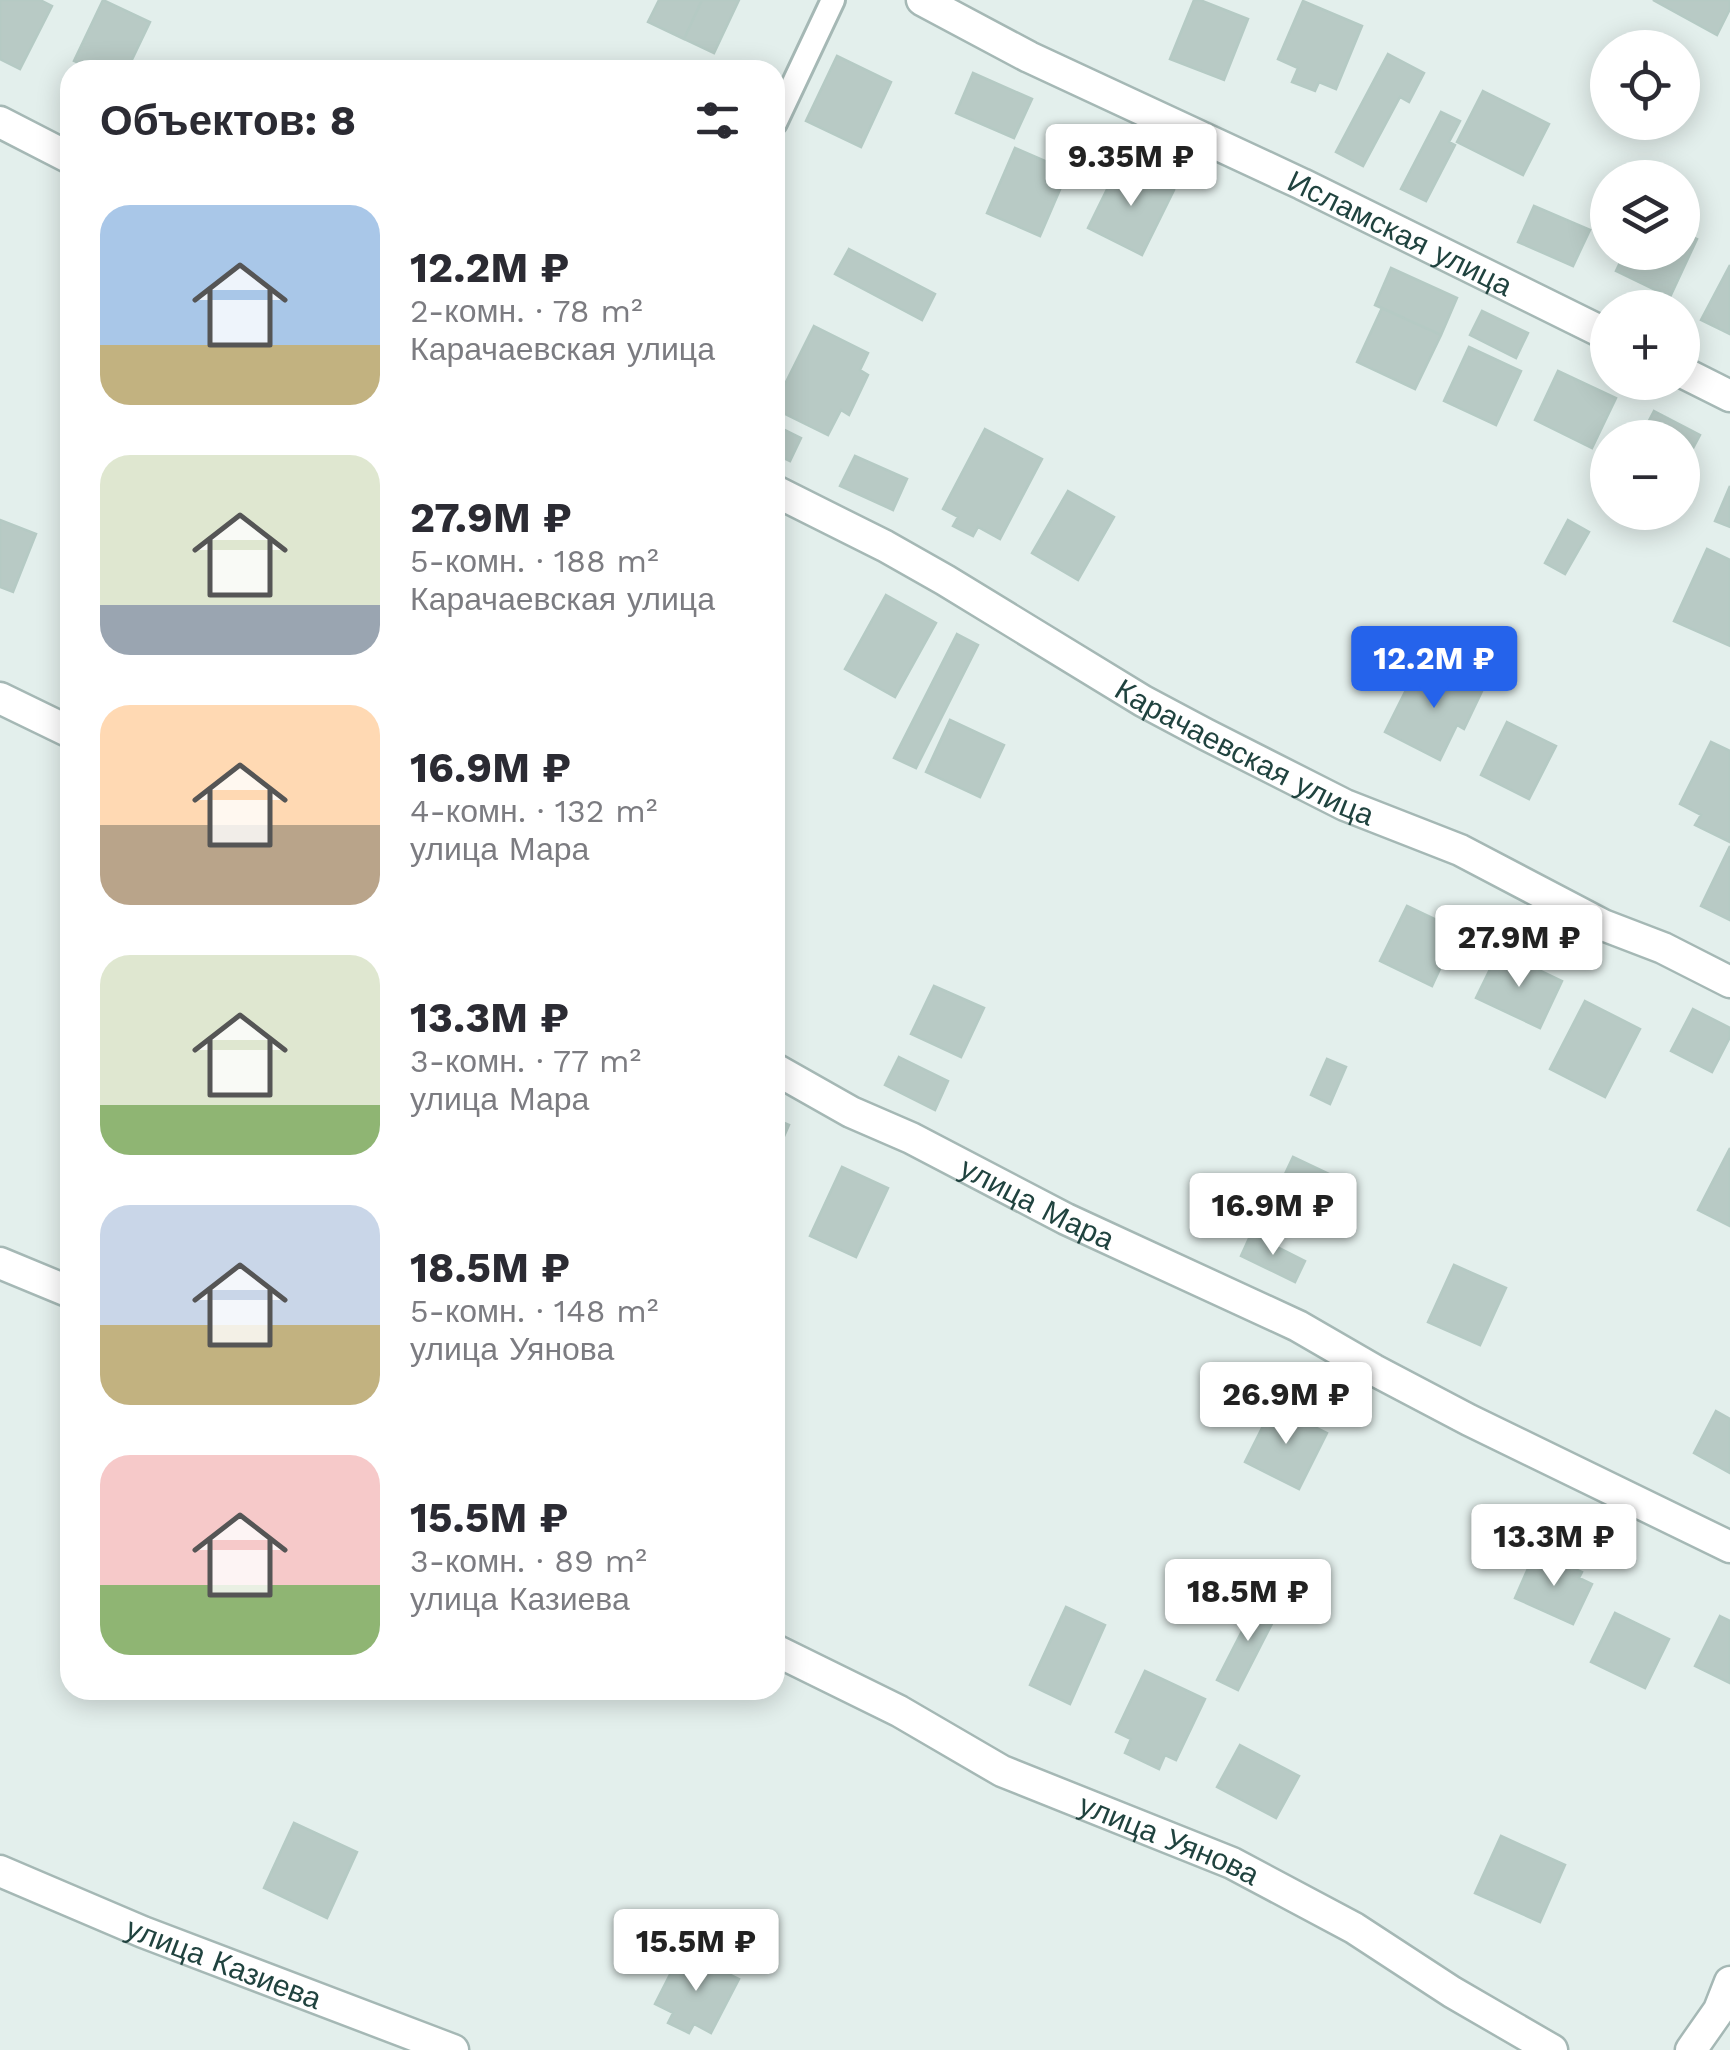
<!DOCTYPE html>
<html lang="ru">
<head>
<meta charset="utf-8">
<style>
  :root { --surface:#fff; --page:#f2f2f3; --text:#2b2b33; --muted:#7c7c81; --accent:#2563eb }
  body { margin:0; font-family:"Work Sans",sans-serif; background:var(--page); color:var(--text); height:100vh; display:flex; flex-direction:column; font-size:38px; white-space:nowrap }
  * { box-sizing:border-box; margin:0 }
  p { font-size:32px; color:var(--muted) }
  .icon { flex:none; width:55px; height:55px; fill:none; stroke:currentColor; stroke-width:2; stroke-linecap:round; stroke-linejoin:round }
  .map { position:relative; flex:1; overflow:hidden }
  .details { position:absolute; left:60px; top:60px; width:725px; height:1640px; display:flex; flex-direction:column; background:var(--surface); border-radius:30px; box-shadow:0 5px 25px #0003 }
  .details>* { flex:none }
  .fabs { position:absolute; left:1590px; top:30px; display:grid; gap:20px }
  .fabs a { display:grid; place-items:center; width:110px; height:110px; border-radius:50%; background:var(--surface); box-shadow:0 5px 25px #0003; font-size:50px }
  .price { position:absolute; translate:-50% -85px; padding:0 22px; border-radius:10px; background:#fff; color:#222; font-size:32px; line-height:65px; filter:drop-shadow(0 2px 5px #0008) }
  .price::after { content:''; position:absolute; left:50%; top:60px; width:30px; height:22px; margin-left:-15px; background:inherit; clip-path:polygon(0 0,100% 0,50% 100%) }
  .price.current { background:var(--accent); color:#fff }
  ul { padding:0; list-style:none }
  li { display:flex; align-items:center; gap:30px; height:250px; padding:0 40px }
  li span { display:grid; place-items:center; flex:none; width:280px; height:200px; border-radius:30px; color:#555 }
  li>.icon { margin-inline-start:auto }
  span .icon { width:120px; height:120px; fill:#fffc; stroke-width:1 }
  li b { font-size:42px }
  h2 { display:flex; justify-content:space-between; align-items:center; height:120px; padding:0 40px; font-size:42px }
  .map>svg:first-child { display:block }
</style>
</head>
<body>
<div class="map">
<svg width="1730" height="2050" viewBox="0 0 1730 2050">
  <rect width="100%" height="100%" fill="#e3efec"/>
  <path fill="#b8cac5" stroke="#b5cac4" stroke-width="2.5" d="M 0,0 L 40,0 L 52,6 L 20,69 L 0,59 Z
    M 103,0 L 150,22 L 127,70 L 94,70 L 74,61 Z
    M 659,0 L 702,0 L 684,39 L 648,22 Z
    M 702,0 L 739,0 L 714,53 L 684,39 Z
    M 1194,0 L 1200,0 L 1248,19 L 1224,80 L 1170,59 Z
    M 1653,0 L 1730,0 L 1730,9 L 1717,35 Z
    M 1303,1 L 1362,26 L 1336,89 L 1319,82 L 1315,91 L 1292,82 L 1298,68 L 1278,59 Z
    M 1388,54 L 1424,73 L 1409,102 L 1400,97 L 1363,166 L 1336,152 Z
    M 837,56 L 891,82 L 861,147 L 806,121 Z
    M 973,73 L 1032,99 L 1014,138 L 956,113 Z
    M 1483,91 L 1549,124 L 1523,175 L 1457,142 Z
    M 1441,112 L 1460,121 L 1449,142 L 1455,145 L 1426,201 L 1401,189 Z
    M 1015,148 L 1068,171 L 1040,236 L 987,213 Z
    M 1120,163 L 1174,190 L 1142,255 L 1088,228 Z
    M 1534,206 L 1590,230 L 1573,266 L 1518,242 Z
    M 1682,232 L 1697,239 L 1670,297 L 1616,271 L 1625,252 L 1682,252 Z
    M 849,249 L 935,294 L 922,320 L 835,274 Z
    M 1730,265 L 1730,334 L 1701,320 Z
    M 1391,268 L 1457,298 L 1441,335 L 1375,305 Z
    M 1382,308 L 1441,335 L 1415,389 L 1357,362 Z
    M 1482,311 L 1528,333 L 1516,358 L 1470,335 Z
    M 814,326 L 868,353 L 860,370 L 868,375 L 849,415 L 841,410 L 828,435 L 775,409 L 775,404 Z
    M 1469,347 L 1521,371 L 1496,425 L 1444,401 Z
    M 1558,371 L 1616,398 L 1592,448 L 1535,420 Z
    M 1654,411 L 1700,435 L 1682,469 L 1682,438 L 1640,438 Z
    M 775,425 L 801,438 L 790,461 L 775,454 Z
    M 985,429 L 1042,459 L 1000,539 L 978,527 L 973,536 L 953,526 L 958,517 L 943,509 Z
    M 855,456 L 907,479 L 893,510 L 840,486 Z
    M 1730,486 L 1730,527 L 1715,521 Z
    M 1068,491 L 1114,517 L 1078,580 L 1032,553 Z
    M 0,520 L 36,534 L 13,592 L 0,587 Z
    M 1568,520 L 1589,532 L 1565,574 L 1545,563 Z
    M 1707,549 L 1730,560 L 1730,646 L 1674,621 Z
    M 886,595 L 936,623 L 895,697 L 845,669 Z
    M 957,634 L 978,645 L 916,768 L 894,758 Z
    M 1442,668 L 1483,689 L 1464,729 L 1457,725 L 1440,760 L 1385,732 L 1416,670 L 1436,681 Z
    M 950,720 L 1004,745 L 980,797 L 926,772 Z
    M 1507,722 L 1556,746 L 1529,799 L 1481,775 Z
    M 1711,742 L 1730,751 L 1730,842 L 1695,825 L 1701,815 L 1680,804 Z
    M 1730,846 L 1730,920 L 1701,906 Z
    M 1407,906 L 1458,930 L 1432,986 L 1380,961 Z
    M 1499,951 L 1562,981 L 1540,1028 L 1476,998 Z
    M 934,986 L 984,1008 L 961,1057 L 911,1034 Z
    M 1585,1001 L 1640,1029 L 1605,1097 L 1550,1069 Z
    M 1693,1009 L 1730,1028 L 1730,1037 L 1712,1072 L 1671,1051 Z
    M 899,1057 L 948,1081 L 935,1110 L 885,1085 Z
    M 1327,1059 L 1346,1067 L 1330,1104 L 1311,1095 Z
    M 775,1119 L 789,1125 L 775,1157 Z
    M 1730,1148 L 1730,1226 L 1698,1210 Z
    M 1293,1157 L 1342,1180 L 1334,1198 L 1349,1205 L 1340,1222 L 1327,1216 L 1319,1232 L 1269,1208 Z
    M 842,1167 L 888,1188 L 856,1257 L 810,1236 Z
    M 1251,1234 L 1305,1261 L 1295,1282 L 1241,1256 Z
    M 1454,1265 L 1506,1288 L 1480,1345 L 1428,1322 Z
    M 1273,1406 L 1327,1433 L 1299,1489 L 1245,1462 Z
    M 1716,1411 L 1730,1419 L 1730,1473 L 1694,1453 Z
    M 1533,1557 L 1553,1566 L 1556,1560 L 1582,1572 L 1579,1578 L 1592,1584 L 1573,1624 L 1515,1598 Z
    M 1259,1598 L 1280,1608 L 1238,1690 L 1217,1680 Z
    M 1066,1607 L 1105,1625 L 1070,1704 L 1030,1685 Z
    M 1615,1613 L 1669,1639 L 1645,1688 L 1591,1662 Z
    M 1720,1616 L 1730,1621 L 1730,1683 L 1695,1666 Z
    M 1145,1671 L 1205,1699 L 1176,1760 L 1165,1755 L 1159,1769 L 1125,1753 L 1131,1739 L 1116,1732 Z
    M 1240,1745 L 1299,1776 L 1276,1818 L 1217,1787 Z
    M 294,1823 L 357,1852 L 327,1918 L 264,1888 Z
    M 1501,1836 L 1565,1865 L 1540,1922 L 1475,1893 Z
    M 682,1951 L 739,1979 L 711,2033 L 694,2024 L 689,2033 L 668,2023 L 673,2013 L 655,2004 Z"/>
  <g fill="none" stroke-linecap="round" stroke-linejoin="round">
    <defs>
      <path id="service" d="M 775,123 L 833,0"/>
      <g id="minor">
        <path id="s1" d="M 922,0 L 1029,57 L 1302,184 L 1608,335"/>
        <path d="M 0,122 L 70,158"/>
        <path d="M 1682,372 L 1730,396"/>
        <path id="s2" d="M 775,491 L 885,546 L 945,580 L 1143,701 L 1205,734 L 1345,805 L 1460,850 L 1603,925 L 1663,948 L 1730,982"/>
        <path d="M 0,698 L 70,732"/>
        <path id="s3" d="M 775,1069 L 851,1112 L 911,1138 L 1066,1219 L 1298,1326 L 1374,1370 L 1469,1420 L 1730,1547"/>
        <path d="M 0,1263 L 70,1292"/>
        <path id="s4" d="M 775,1650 L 899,1711 L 1002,1771 L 1232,1863 L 1354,1928 L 1452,1992 L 1552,2050"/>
        <path id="s5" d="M 0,1871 L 143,1932 L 453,2050"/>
        <path d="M 1691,2050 L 1719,2010 L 1730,1982"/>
      </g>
    </defs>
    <use href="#service" stroke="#a5b8b5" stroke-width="28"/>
    <use href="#minor" stroke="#a5b8b5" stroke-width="35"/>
    <use href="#service" stroke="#fff" stroke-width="22"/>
    <use href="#minor" stroke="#fff" stroke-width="30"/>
  </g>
  <g text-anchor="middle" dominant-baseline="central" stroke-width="10" stroke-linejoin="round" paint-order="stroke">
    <g font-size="30" fill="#20433f" stroke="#f5fbf9">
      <text stroke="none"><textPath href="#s1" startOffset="532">Исламская улица</textPath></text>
      <text stroke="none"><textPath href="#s2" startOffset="538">Карачаевская улица</textPath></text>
      <text stroke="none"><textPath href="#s3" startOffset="295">улица Мара</textPath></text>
      <text stroke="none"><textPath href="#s4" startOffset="438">улица Уянова</textPath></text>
      <text stroke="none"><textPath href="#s5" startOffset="242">улица Казиева</textPath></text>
    </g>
  </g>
</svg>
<div class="fabs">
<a><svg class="icon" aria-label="locate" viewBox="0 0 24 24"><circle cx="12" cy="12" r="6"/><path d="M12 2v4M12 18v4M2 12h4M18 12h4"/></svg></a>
<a><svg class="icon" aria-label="layers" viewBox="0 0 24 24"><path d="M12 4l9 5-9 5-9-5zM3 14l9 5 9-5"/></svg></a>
<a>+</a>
<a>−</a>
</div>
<b class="price" style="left:1131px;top:209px">9.35M ₽</b>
<b class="price current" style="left:1434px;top:711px">12.2M ₽</b>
<b class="price" style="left:1519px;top:990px">27.9M ₽</b>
<b class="price" style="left:1273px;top:1258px">16.9M ₽</b>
<b class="price" style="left:1286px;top:1447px">26.9M ₽</b>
<b class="price" style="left:1554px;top:1589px">13.3M ₽</b>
<b class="price" style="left:1248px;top:1644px">18.5M ₽</b>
<b class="price" style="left:696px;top:1994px">15.5M ₽</b>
<section class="details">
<h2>Объектов: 8<svg class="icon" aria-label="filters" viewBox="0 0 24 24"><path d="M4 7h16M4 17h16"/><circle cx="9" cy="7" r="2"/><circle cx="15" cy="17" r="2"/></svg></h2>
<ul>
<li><span style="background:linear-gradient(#a9c7e8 70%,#c2b280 0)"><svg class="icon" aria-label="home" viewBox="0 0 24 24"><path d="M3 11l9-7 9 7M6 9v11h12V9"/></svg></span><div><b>12.2M ₽</b><p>2-комн. · 78 m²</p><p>Карачаевская улица</p></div></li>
<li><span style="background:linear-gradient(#dfe7d0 75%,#9aa5b1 0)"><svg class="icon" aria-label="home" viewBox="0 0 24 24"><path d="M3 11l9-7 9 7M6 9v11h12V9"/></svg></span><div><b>27.9M ₽</b><p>5-комн. · 188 m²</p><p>Карачаевская улица</p></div></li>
<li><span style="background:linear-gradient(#ffd9b3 60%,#b9a48a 0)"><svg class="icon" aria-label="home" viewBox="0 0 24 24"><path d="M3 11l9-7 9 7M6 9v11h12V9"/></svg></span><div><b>16.9M ₽</b><p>4-комн. · 132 m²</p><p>улица Мара</p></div></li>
<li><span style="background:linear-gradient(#dfe7d0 75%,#8fb573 0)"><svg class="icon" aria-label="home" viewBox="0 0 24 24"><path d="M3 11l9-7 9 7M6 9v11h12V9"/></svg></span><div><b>13.3M ₽</b><p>3-комн. · 77 m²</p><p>улица Мара</p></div></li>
<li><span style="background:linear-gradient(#c9d6e8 60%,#c2b280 0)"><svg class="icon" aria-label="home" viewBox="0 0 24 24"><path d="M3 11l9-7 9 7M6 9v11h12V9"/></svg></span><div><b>18.5M ₽</b><p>5-комн. · 148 m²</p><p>улица Уянова</p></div></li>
<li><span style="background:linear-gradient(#f6c9c9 65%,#8fb573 0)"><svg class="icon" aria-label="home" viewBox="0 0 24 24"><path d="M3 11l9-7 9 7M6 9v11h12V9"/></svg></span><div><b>15.5M ₽</b><p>3-комн. · 89 m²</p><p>улица Казиева</p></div></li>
</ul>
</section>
</div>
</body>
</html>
